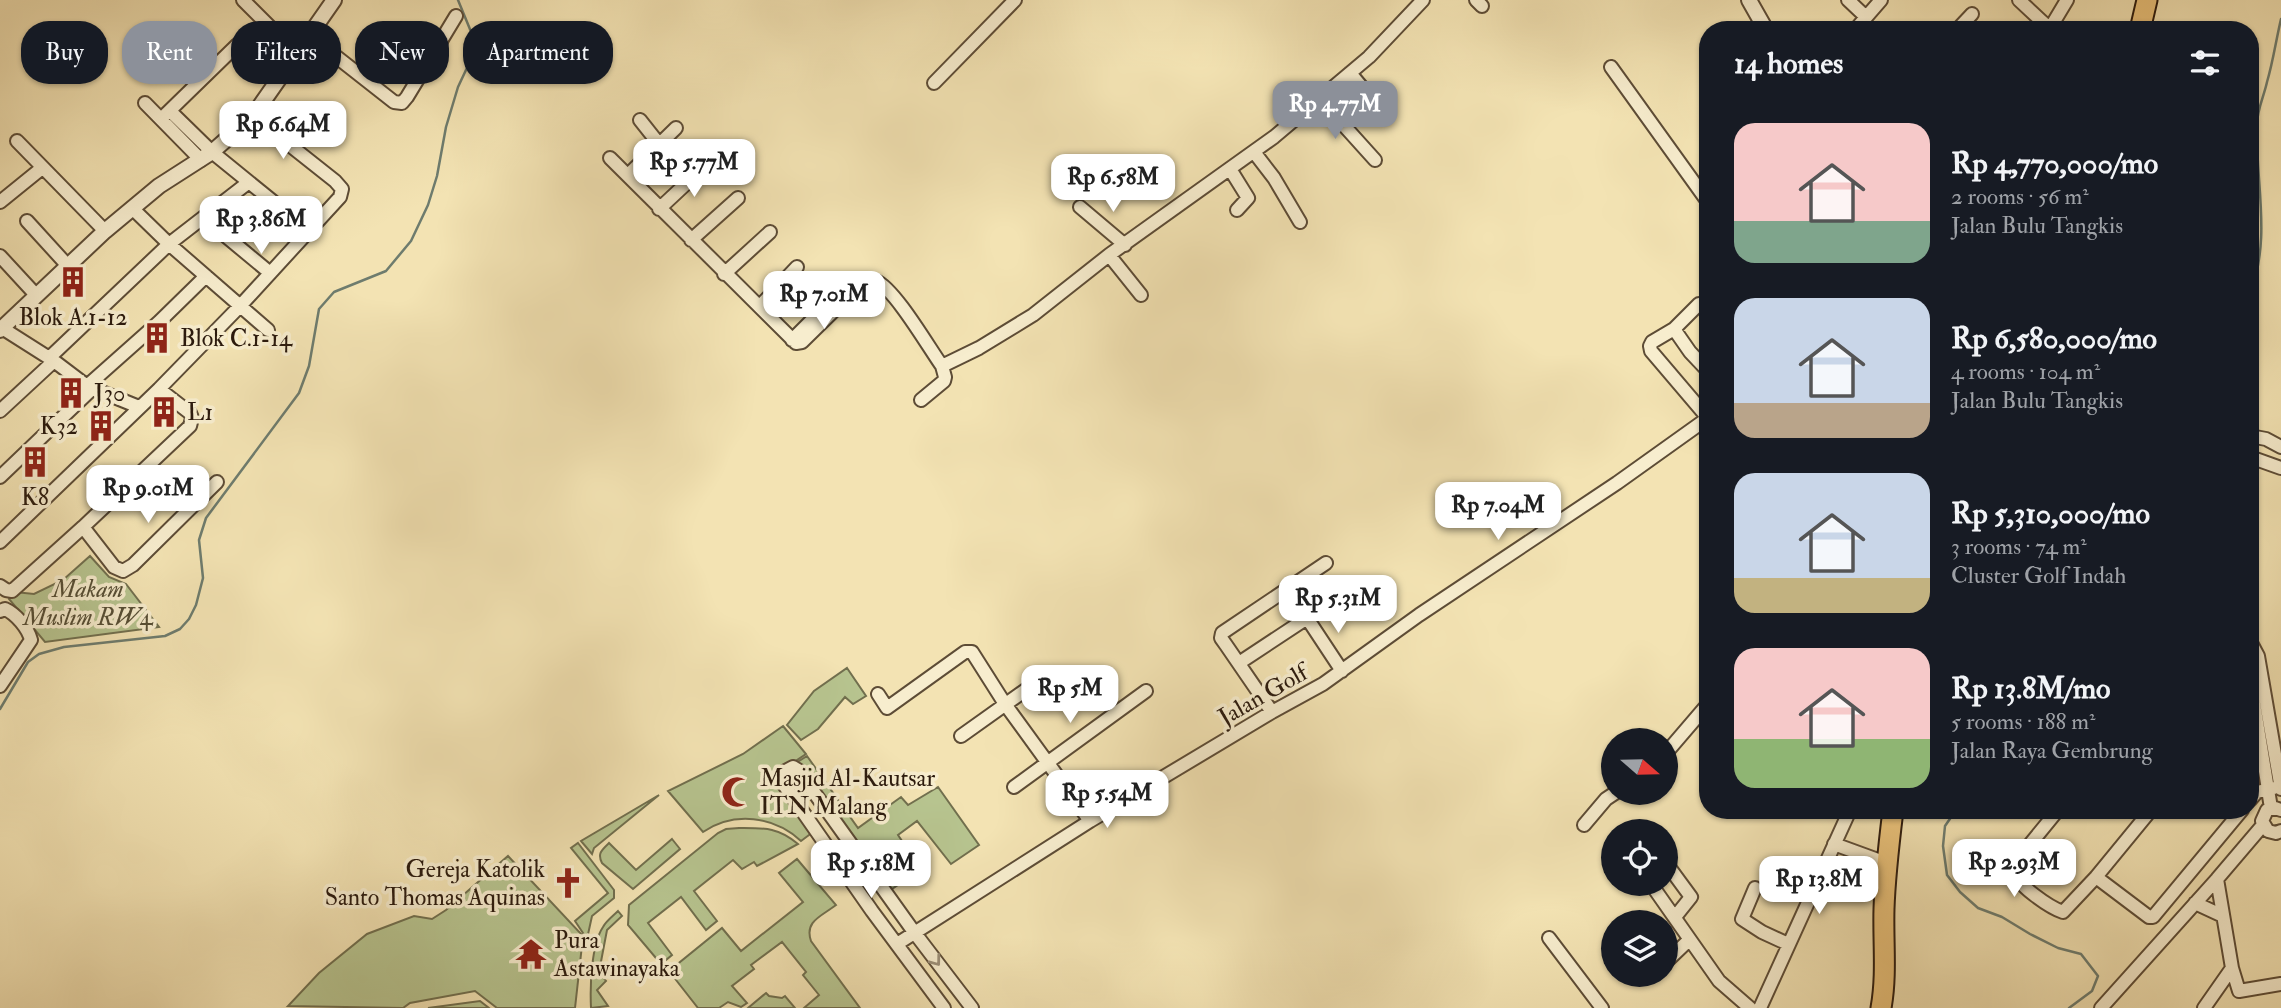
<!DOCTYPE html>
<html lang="en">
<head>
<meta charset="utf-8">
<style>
  :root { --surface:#171b24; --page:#20242c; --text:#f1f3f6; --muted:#9ea1a6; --accent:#8c9099 }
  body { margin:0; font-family:"IM FELL Double Pica",serif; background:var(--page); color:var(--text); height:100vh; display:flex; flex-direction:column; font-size:26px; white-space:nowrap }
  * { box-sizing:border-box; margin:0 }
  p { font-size:23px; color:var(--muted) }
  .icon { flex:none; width:38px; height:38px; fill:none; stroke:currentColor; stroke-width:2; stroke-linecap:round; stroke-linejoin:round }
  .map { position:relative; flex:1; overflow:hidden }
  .sheet { position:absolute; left:1699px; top:21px; width:560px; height:798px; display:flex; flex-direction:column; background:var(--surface); border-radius:28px; box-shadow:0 2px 5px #0004 }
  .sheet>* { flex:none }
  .guide { position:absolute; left:21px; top:21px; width:665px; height:63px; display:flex; gap:14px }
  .needle { width:46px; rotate:110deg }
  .tools { position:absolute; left:1601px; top:728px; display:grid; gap:14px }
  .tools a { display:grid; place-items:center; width:77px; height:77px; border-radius:50%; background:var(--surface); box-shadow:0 2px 5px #0004; font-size:35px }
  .price { position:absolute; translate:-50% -60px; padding:0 16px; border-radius:14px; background:#fff; color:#222; font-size:23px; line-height:46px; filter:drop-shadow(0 2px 4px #0008) }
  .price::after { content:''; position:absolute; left:50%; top:42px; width:21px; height:16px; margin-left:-10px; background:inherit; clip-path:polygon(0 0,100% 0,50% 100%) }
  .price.active { background:var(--accent); color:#fff }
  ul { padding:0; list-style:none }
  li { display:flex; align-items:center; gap:21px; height:175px; padding:0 35px }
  li span { display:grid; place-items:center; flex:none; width:196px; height:140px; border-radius:21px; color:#555 }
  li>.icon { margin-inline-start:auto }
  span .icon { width:84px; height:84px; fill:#fffc; stroke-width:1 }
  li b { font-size:30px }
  h2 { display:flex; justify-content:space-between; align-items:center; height:84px; padding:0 35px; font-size:30px }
  .chip { padding:0 24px; border-radius:28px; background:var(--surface); box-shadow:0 2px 5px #0004; font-size:24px; line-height:63px }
  .chip.active { background:var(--accent); color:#fff }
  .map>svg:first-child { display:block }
</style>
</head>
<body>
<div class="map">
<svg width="2281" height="1008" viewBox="0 0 2281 1008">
  <rect width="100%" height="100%" fill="#f3e3b3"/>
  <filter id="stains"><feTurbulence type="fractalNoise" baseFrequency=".00286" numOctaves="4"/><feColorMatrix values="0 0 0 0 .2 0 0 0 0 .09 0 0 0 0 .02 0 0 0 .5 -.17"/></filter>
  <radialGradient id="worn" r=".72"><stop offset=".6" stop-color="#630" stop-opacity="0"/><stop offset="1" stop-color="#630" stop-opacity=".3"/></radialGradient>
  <path fill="#b7c48f" stroke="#716f4e" stroke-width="2" d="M 90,556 L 109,577 L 126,584 L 159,627 L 45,642 L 9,599 L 15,592 L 34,594 L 63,580 Z
    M 847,668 L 866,696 L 853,704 L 845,697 L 818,729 L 801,740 L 787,725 L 814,691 Z
    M 783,726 L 806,754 L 776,774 L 813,832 L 801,841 C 774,816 734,811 703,832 L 668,791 L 743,754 Z
    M 807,756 L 858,828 L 901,797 L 908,805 L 938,787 L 979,845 L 951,864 L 917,821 L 898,835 L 921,869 L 889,891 L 796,763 Z
    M 659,795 L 594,848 L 592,854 L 581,841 Z
    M 739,828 C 764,828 778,827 798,844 L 757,866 L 754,862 L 742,869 L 733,860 L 694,891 L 717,921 L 706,930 L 681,897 L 648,923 L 672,955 L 661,964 L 628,925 L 629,905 L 718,833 L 726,829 Z
    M 672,839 L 680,849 L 633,889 L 602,863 C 597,853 602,850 609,843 L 636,870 Z
    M 578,843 L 614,890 L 614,898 L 592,916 L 587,939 L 575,921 L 608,893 L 571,848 Z
    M 508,856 L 583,936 L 575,1008 L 497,1008 L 475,991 L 410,1003 L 403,1008 L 288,1006 L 319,973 L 367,934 L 414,916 L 432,919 L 446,910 Z
    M 797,859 L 836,905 C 822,916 804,921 811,941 L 860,1008 L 804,1008 L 819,995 L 803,975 L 806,972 L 782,942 L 751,965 L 754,969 L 732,986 L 747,1003 L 741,1007 L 728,1002 L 719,1008 L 698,1008 L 669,971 L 722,928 L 741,951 L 803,902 L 779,873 Z
    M 618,911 L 622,916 L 607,930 L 599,972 L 606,981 L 597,990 L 608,1006 L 591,1008 C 590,987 591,945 603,927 C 606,921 613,916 618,911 Z
    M 766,993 L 769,996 L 782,998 L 785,996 L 795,1008 L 748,1008 Z
    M 480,1001 L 489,1008 L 428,1008 Z"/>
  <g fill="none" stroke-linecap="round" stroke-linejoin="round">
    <path stroke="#6e7c6e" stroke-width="2.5" d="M 2250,294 C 2272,236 2255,183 2257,124 C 2257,110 2264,96 2267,82 C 2273,62 2276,40 2281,19
      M 0,709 L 28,662 L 39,654 L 64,647 L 165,636 L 180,629 L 189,619 L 196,605 L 203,578 L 199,540 L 206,518 L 299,393 L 309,366 L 319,309 L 334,292 L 386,271 L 411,241 L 428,205 L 437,176 L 446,127 L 458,87 L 473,55 L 474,39 L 458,0
      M 1956,810 L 1945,826 L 1943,846 L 1947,875 L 1960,892 L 1978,908 L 2002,917 L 2030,934 L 2058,948 L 2081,954 L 2098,976 L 2092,991 L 2069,1008"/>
    <defs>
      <path id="minor" d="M 243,0 L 297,54
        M 1476,0 L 1482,6
        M 1848,0 L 1866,17
        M 2019,0 L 2050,29
        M 1855,30 L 1881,0
        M 1957,30 L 1972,14
        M 2049,30 L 2067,0
        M 310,36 L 394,102 L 402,103 L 407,97 L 456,16
        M 1611,67 L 1708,202
        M 1350,73 L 1386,116
        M 934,83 L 1015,0
        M 1320,99 L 1375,160
        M 145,103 L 201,160
        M 170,111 L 212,152 L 308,230
        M 161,119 L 237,45
        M 640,120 L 659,144
        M 17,141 L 105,231
        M 1254,152 L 1274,178 L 1300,222
        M 610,158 L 796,343 L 802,342 L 861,284 C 866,281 870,279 876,281 C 895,289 929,348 942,366 L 979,348 L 1033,315 L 1109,255 L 1274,137 L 1369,57 L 1423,0
        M 1230,169 L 1248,198 L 1237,210
        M 628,175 L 676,128
        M 0,202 L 42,168
        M 1080,207 L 1125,245
        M 132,208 L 169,244 L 268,330
        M 659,209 L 706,165
        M 204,218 L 269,272
        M 27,221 L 68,266
        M 691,240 L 738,198
        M 1109,255 L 1141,295
        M 0,256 L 36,295
        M 724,274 L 770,232
        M 1699,304 L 1674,329 L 1690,352 L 1708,371
        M 760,306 L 797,267
        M 2,328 L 54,361 L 87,386 L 139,407
        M 1674,329 L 1652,342 L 1650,346 L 1651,351 L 1708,418
        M 792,340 L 834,298
        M 49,358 L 169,244 L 249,182
        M 87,386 L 159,322 L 206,276
        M 921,400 L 944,381 L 945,377 L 942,366
        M 0,411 L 54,361
        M 2250,436 L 2266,439 L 2281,447
        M 2250,457 L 2281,468
        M 0,477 L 92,389
        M 83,527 L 114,567 L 123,571 L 133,565 L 217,482
        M 0,542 L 159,389 L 241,305 L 340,197 L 342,189 L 335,181 L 253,116
        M 0,586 L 6,590 L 12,591 L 83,527 L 190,426 L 192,418 L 190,413 L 159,389
        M 0,611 L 5,609 C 16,614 28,628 31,640 L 0,686
        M 1307,618 L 1342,671
        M 2250,641 L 2258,656 L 2281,789
        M 1239,663 L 1345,593
        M 2250,679 L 2271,808
        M 878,694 L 887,708 L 965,652 L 972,652 L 1005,704 L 1090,821
        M 1272,712 L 1226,645 L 1221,638 L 1222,633 L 1326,563
        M 961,736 L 1048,674
        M 1666,753 L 1708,704
        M 1014,787 L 1146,691
        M 2250,800 L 2257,792 L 2274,788
        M 2058,810 L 2018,859 C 2017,861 2014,867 2014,870 C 2014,884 2051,908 2063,912 L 2096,877 L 2151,810
        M 2281,810 L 2275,808 L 2267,810 L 2262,821 L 2268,831 L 2276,833 L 2281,831
        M 1584,825 L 1606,799 L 1615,793
        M 1834,844 L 1886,863
        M 1666,863 L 1691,897 L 1675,917
        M 2096,877 L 2149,917 L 2153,917 L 2242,810
        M 2217,879 L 2232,968 L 2239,991 L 2281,984
        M 1651,884 L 1719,981 L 1750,1008
        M 1755,888 L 1742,919 L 1762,932 L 1788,944
        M 2195,903 L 2223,916
        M 1549,938 L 1602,1008
        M 897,944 L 1090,821 L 1272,712 L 1323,684 L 1419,615 L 1617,483 L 1708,418
        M 1666,962 L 1689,940
        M 944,1008 L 872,911 L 780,779 L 780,774 L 793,767 L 798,770 L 914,932 L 972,1008
        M 1760,1008 L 1850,810
        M 2101,1008 L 2217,879 L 2263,825
        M 2204,1008 L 2232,968"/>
      <path id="tertiary" d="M 1749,0 L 1766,30
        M 0,330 L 105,231 L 159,186 L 212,152 L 253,116 L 334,0"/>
      <path id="primary" d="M 2140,30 L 2147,0
        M 1881,1008 C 1887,975 1883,942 1884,909 C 1885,876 1889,843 1893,810"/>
    </defs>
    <use href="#minor" stroke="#5d4c36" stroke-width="16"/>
    <use href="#tertiary" stroke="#5d4c36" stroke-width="18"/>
    <use href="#primary" stroke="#2b1a0d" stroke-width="23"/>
    <use href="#minor" stroke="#f7edce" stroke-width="12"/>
    <use href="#tertiary" stroke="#f7edce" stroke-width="14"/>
    <use href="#primary" stroke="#eac27a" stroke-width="19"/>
  </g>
  <defs><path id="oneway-chevron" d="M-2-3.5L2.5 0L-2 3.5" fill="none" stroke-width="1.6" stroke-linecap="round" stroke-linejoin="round" transform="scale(1.75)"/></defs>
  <use stroke="#9b8e77" href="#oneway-chevron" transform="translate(936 961) rotate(53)"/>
  <defs>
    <symbol id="building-bare" viewBox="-9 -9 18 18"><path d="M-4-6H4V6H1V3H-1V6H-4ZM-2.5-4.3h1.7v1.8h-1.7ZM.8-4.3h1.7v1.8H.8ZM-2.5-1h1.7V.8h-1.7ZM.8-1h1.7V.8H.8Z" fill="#8f2418" stroke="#f7edce" stroke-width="2.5" paint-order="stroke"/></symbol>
    <symbol id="mosque-bare" viewBox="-9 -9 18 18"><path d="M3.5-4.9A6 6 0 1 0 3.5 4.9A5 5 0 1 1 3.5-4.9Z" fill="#8f2418" stroke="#f7edce" stroke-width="2.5" paint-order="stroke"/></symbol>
    <symbol id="church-bare" viewBox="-9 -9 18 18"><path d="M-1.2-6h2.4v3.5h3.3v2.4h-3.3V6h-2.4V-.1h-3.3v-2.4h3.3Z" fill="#8f2418" stroke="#f7edce" stroke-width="2.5" paint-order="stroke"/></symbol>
    <symbol id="temple-bare" viewBox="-9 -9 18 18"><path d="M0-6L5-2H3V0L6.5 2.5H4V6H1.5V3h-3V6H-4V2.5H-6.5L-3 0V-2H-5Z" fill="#8f2418" stroke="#f7edce" stroke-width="2.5" paint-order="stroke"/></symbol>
  </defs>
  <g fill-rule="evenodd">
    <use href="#building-bare" x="51" y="260" width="44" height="44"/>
    <use href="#building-bare" x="135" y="316" width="44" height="44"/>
    <use href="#building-bare" x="49" y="371" width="44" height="44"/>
    <use href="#building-bare" x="142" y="390" width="44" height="44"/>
    <use href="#building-bare" x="79" y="404" width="44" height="44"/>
    <use href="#building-bare" x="13" y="440" width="44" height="44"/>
    <use href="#mosque-bare" x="715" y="770" width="44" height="44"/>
    <use href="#church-bare" x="546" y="861" width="44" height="44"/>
    <use href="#temple-bare" x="509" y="932" width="44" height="44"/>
  </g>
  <g text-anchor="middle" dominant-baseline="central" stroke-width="7" stroke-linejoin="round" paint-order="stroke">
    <g font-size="24" fill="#2b1a0d" stroke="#f7edce" text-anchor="start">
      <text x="73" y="317" text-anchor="middle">Blok A.1-12</text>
      <text x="180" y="338">Blok C.1-14</text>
      <text x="94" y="393">J30</text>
      <text x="187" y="412">L1</text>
      <text x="78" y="426" text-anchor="end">K32</text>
      <text x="35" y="497" text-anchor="middle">K8</text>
      <text x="760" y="778">Masjid Al-Kautsar<tspan x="760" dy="28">ITN Malang</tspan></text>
      <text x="545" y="869" text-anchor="end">Gereja Katolik<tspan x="545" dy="28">Santo Thomas Aquinas</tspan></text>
      <text x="554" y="940">Pura<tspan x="554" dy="28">Astawinayaka</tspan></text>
    </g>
    <g font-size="24" font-style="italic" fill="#554d34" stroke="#f7edce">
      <text x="88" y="589">Makam<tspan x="88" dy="28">Muslim RW4</tspan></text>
    </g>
    <g font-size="24" fill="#2b1a0d" stroke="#f7edce">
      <text transform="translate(1263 695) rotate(-30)">Jalan Golf</text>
    </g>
  </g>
  <rect width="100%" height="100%" filter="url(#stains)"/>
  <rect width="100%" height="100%" fill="url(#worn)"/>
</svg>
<div class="tools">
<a><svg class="needle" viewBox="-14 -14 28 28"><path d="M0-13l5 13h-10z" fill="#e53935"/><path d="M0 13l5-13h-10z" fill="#9ea1a6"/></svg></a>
<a><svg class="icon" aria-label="locate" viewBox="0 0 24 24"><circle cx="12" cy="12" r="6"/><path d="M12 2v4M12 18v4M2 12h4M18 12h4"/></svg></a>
<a><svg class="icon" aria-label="layers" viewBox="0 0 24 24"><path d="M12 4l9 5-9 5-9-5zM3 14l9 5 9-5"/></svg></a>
</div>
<b class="price active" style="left:1335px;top:141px">Rp 4.77M</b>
<b class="price" style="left:283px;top:161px">Rp 6.64M</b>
<b class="price" style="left:694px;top:199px">Rp 5.77M</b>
<b class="price" style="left:1113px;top:214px">Rp 6.58M</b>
<b class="price" style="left:261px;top:256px">Rp 3.86M</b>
<b class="price" style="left:824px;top:331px">Rp 7.01M</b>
<b class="price" style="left:148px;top:525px">Rp 9.01M</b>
<b class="price" style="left:1498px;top:542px">Rp 7.04M</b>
<b class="price" style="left:1338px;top:635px">Rp 5.31M</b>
<b class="price" style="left:1070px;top:725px">Rp 5M</b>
<b class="price" style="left:1107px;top:830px">Rp 5.54M</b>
<b class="price" style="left:2014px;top:899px">Rp 2.93M</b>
<b class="price" style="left:871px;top:900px">Rp 5.18M</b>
<b class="price" style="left:1819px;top:916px">Rp 13.8M</b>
<div class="guide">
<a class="chip">Buy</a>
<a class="chip active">Rent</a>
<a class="chip">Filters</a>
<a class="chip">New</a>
<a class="chip">Apartment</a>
</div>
<section class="sheet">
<h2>14 homes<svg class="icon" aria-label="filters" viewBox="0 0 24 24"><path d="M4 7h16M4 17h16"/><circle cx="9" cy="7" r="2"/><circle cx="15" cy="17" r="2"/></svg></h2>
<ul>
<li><span style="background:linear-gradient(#f6c9c9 70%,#7fa58c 0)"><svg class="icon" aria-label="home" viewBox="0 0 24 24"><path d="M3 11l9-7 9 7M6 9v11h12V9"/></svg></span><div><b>Rp 4,770,000/mo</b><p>2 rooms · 56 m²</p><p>Jalan Bulu Tangkis</p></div></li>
<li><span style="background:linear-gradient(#c9d6e8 75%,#b9a48a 0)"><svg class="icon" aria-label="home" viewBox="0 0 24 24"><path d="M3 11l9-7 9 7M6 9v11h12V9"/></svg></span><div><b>Rp 6,580,000/mo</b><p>4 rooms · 104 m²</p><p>Jalan Bulu Tangkis</p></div></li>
<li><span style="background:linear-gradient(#c9d6e8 75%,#c2b280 0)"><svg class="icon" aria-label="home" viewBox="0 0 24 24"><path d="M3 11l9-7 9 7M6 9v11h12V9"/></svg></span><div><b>Rp 5,310,000/mo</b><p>3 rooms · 74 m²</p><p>Cluster Golf Indah</p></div></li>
<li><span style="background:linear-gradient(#f6c9c9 65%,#8fb573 0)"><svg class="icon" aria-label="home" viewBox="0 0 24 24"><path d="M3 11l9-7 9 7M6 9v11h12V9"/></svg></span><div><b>Rp 13.8M/mo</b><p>5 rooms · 188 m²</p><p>Jalan Raya Gembrung</p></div></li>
</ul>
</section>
</div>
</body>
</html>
